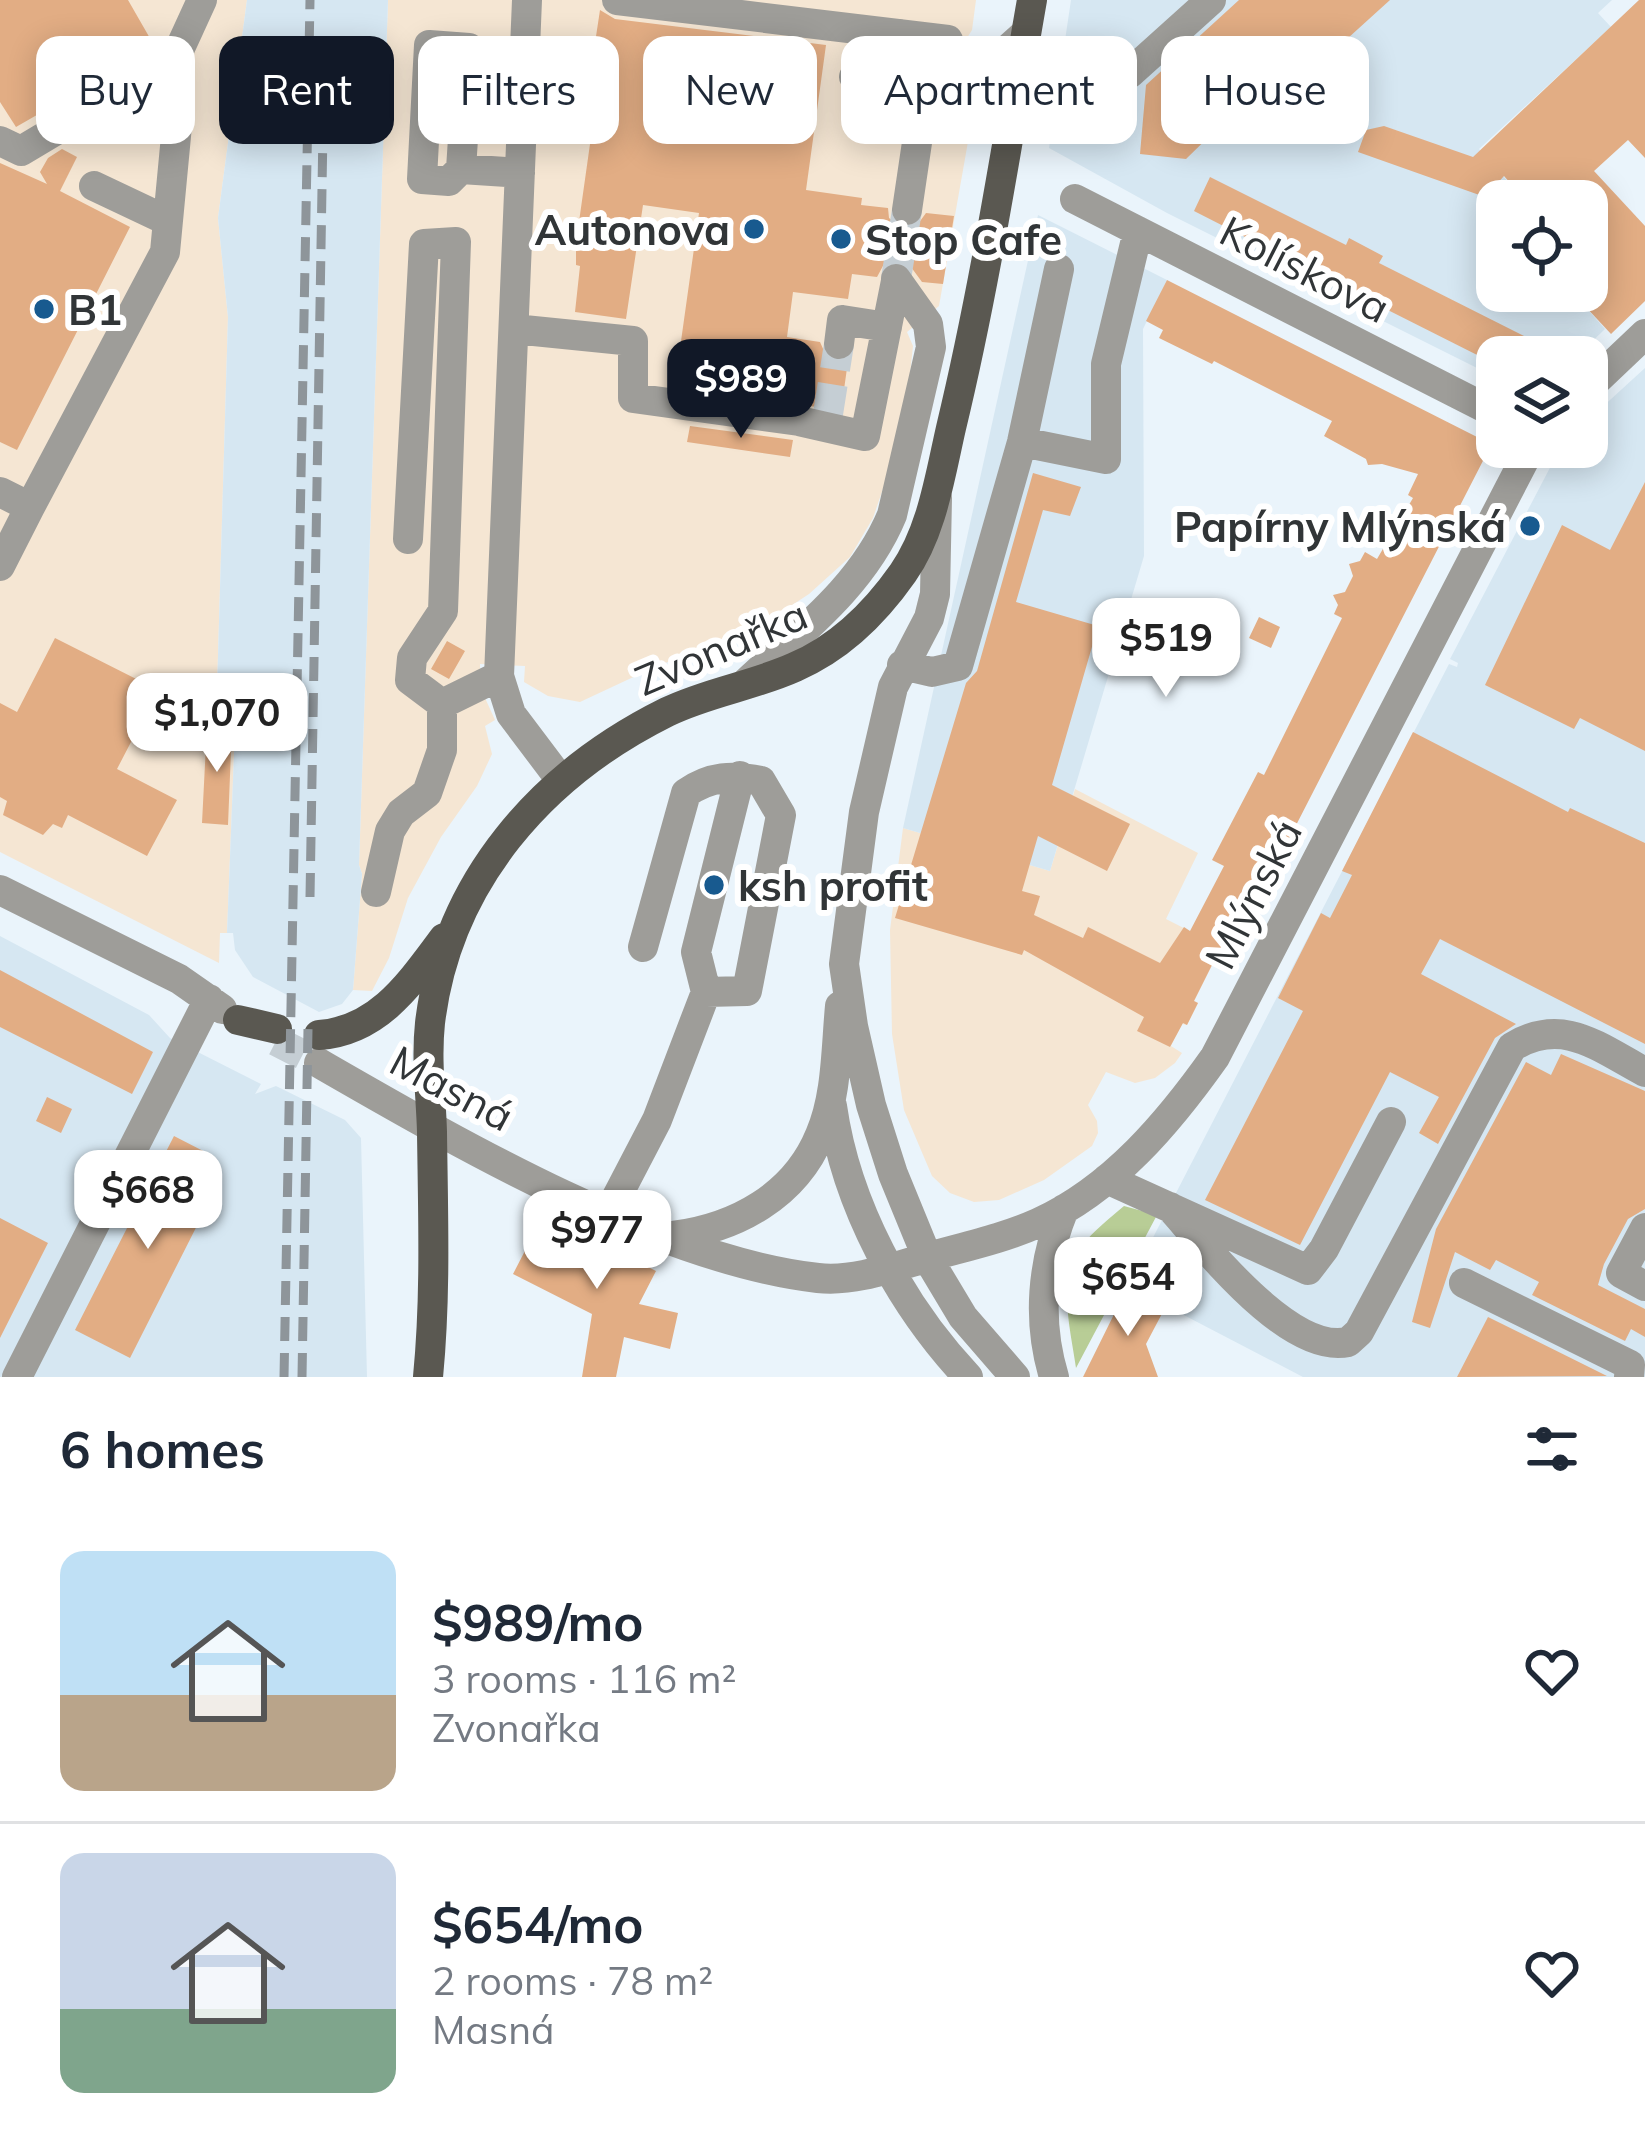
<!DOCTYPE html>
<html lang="en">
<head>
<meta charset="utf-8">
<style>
  :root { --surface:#fff; --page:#f6f6f7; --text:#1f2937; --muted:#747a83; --line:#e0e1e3; --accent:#111827 }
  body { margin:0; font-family:Mulish,sans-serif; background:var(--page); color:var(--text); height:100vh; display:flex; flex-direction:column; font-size:45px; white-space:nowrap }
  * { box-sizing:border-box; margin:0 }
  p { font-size:39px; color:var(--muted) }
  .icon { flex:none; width:66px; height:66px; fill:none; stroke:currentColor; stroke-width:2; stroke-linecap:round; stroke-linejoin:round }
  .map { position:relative; height:1377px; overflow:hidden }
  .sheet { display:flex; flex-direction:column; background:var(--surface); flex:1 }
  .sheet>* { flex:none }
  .hud { position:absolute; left:36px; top:36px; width:1575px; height:108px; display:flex; gap:24px }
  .tools { position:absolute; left:1476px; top:180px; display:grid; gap:24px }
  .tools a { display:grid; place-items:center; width:132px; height:132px; border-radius:24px; background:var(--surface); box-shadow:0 6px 30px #0003; font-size:60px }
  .price { position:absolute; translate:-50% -102px; padding:0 27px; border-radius:24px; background:#fff; color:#222; font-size:39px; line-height:78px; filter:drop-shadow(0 3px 6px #0008) }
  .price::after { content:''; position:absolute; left:50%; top:72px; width:36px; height:27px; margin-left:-18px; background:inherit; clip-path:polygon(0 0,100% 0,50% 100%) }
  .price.active { background:var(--accent); color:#fff }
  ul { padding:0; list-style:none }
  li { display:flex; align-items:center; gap:36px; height:300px; padding:0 60px }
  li+li { border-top:3px solid var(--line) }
  li span { display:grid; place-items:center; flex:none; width:336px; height:240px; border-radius:24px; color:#555 }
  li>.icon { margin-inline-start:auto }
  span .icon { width:144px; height:144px; fill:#fffc; stroke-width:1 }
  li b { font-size:51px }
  h2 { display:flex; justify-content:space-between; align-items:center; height:144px; padding:0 60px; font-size:51px }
  .tag { padding:0 42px; border-radius:24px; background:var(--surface); box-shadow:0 6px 30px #0003; font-size:42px; line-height:108px }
  .tag.active { background:var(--accent); color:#fff }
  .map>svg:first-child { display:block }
</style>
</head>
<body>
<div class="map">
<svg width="1645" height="1377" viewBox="0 0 1645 1377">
  <rect width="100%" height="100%" fill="#eaf4fb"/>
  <path fill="#f5e6d3" d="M 0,0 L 247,0 L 218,218 L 228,317 L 217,689 L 236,704 L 227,933 L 220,933 L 219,963 L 0,852 Z
    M 388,0 L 976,0 L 972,30 L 947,70 L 937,79 L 941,85 L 949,80 L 969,106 L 975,102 L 939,306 L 907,332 L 913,346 L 910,374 L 888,474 L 873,518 L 850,557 L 809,594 L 753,631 L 657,666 L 580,702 L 548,696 L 524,682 L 525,666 L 480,664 L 481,689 L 495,720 L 485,726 L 492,754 L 477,786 L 441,837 L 408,898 L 389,958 L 372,991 L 353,990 L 362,874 L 359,865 Z
    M 1075,789 L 1198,853 L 1166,919 L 1221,947 L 1194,1001 L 1198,1003 L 1187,1025 L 1182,1024 L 1171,1046 L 1182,1053 L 1175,1063 L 1155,1078 L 1135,1083 L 1106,1072 L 1088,1105 L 1097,1121 L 1098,1133 L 1092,1146 L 1044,1180 L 999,1200 L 974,1202 L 950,1193 L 932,1176 L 904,1110 L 892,1034 L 890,930 L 903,828 L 1050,871 Z"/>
  <path fill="#d6e7f2" d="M 247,0 L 388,0 L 359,865 L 362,874 L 353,990 L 342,1004 L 319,1012 L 253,977 L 235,950 L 233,933 L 227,933 L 236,704 L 217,690 L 228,317 L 218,218 Z
    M 1071,0 L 1612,0 L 1598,13 L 1611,27 L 1479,149 L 1525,201 L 1497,201 L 1497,291 L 1573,293 L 1605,329 L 1576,357 L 1497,357 L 1491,375 L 1167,213 L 1049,148 Z
    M 1038,215 L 1167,280 L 1143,329 L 1144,556 L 1050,871 L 903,828 Z
    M 1645,368 L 1645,1377 L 1303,1377 L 1128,1286 L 1449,664 L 1457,667 L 1458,663 L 1450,659 L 1554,460 L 1561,447 L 1587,447 L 1587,421 Z
    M 0,936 L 149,1015 L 170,1038 L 261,1084 L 255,1094 L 276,1086 L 345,1120 L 361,1138 L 367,1377 L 0,1377 Z"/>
  <path fill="#b8cd96" d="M 1124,1206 L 1157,1215 L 1076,1368 C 1071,1331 1056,1279 1082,1246 C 1093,1231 1110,1218 1124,1206 Z"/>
  <path fill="#e2ad84" d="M 0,0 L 128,0 L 155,47 L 16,127 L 0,102 Z
    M 1239,0 L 1390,0 L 1239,137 L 1225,121 L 1186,159 L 1140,154 L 1146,85 Z
    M 1639,0 L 1645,0 L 1645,158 L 1628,140 L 1594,171 L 1645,226 L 1645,301 L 1611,334 L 1571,291 L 1587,291 L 1587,201 L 1526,201 L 1504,176 L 1485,197 L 1358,152 L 1366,130 L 1384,126 L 1473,157 Z
    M 600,10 L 615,19 L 826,45 L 806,190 L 862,198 L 861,205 L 888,208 L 889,218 L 903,229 L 915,228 L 926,213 L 954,216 L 943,284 L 922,282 L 911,267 L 895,260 L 884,264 L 877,277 L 852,274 L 848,299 L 793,292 L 787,337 L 820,342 L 828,360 L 848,361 L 841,411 L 675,384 L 699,213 L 643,205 L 626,319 L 575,312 L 580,266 L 576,265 L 576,243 L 604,45 L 595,43 Z
    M 62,149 L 77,157 L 60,191 L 130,227 L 17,450 L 0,442 L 0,163 L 47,184 L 40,172 L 48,158 Z
    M 1210,177 L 1346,245 L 1349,238 L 1383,256 L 1379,263 L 1566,357 L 1497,357 L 1497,365 L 1362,297 L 1360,301 L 1327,283 L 1329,280 L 1194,211 Z
    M 1167,280 L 1481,439 L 1487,453 L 1231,952 L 1221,947 L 1194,1001 L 1198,1003 L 1187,1025 L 1183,1023 L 1170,1047 L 1137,1031 L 1144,1017 L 1024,950 L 1022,955 L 895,918 L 966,683 L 977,671 L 1033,473 L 1081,487 L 1070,516 L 1043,510 L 1016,602 L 1098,626 L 1052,785 L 1130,824 L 1107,871 L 1038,836 L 1022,891 L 1040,896 L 1034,915 L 1083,938 L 1088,927 L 1160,963 L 1184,927 L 1190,931 L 1224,866 L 1212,860 L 1258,772 L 1264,775 L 1342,618 L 1334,614 L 1338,605 L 1333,595 L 1345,592 L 1353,576 L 1349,564 L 1360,561 L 1365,552 L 1377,559 L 1413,498 L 1408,495 L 1418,474 L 1382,464 L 1368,465 L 1366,459 L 1324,436 L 1332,421 L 1214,361 L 1212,364 L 1159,338 L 1163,330 L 1146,321 Z
    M 690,426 L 793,440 L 790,457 L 687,442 Z
    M 1645,482 L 1645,751 L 1580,718 L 1574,729 L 1485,685 L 1562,525 L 1610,550 Z
    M 1259,617 L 1280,627 L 1271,648 L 1249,638 Z
    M 55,638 L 158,690 L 117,769 L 177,800 L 147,856 L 68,815 L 62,828 L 53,824 L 43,835 L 3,815 L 7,801 L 0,797 L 0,703 L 17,712 Z
    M 447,641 L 465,651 L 449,679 L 431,669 Z
    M 207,725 L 232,726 L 228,825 L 202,823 Z
    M 1413,732 L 1568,812 L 1570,808 L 1645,843 L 1645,1044 L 1440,939 L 1421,974 L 1516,1024 L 1495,1038 L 1438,1144 L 1419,1133 L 1439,1097 L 1390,1072 L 1300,1245 L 1205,1200 L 1303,1011 L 1278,998 L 1321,913 L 1330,918 L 1352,875 L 1342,871 Z
    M 0,970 L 153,1052 L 132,1094 L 0,1027 Z
    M 1561,1054 L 1645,1091 L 1645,1209 L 1628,1219 L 1604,1264 L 1598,1285 L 1645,1309 L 1645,1337 L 1631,1329 L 1625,1341 L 1532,1295 L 1539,1282 L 1496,1260 L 1490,1270 L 1455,1252 L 1430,1328 L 1412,1322 L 1436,1229 L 1526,1062 L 1551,1075 Z
    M 47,1097 L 72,1109 L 61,1133 L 36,1121 Z
    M 174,1136 L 209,1154 L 192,1188 L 211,1198 L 130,1358 L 75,1330 Z
    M 544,1214 L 656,1271 L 639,1304 L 678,1313 L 670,1349 L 624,1337 L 616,1377 L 582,1377 L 592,1314 L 513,1274 Z
    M 0,1218 L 48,1243 L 0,1338 Z
    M 1128,1286 L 1166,1306 L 1146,1344 L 1158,1377 L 1083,1377 Z
    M 1488,1317 L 1607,1376 L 1457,1377 Z"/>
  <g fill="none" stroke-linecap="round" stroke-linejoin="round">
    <path stroke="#c5ced4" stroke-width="30" stroke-dasharray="30 15" stroke-linecap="butt" d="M 896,279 L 907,210
      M 828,414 L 839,344
      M 276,1041 L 319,1063"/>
    <path stroke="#9e9d99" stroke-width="30" d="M 527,0 L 499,676 L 511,714 L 560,779
      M 617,0 L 948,40
      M 1130,73 L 1211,0
      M 854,77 L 893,52 L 900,34
      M 0,141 L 21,151 L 175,59
      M 461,169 L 449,181 L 422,179 L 429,45 L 469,48 L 461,169 L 520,173
      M 94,186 L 168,221
      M 1075,199 L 1497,414
      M 907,210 L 919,129 L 1026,33
      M 514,329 L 633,341 L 633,398 L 799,421 L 865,436 L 896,281
      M 839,344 L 842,320 L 887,327
      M 1587,389 L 1645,334
      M 1022,442 L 1106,459 L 1106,364 L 1138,231
      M 0,492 L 30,507 L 0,566
      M 937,498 L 935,594 L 929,618 L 893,687 L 864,812 L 844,964 L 853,1026 L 871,1105 L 893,1174 L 927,1257 L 963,1317 L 1015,1377
      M 30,507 L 165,252 L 178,115 L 175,59 L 202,0
      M 408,539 L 424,244 L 456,242 L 443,611 L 412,658 L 410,680 L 442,704 L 499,676
      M 902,665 L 932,672 L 958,666 L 1022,442 L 1059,269
      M 747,682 C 802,631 863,585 892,515 L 931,347 L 928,324 L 896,279
      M 0,890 L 179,979 L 222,1009
      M 376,892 L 390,831 L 401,813 L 427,793 L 442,750 L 442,704
      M 643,947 L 686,793 C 710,776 733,775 761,781 L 781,815 L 747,991 L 706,992
      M 319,1063 C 458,1143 659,1260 818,1278 C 853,1282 891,1268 925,1258 C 963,1247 1002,1239 1038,1223 C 1113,1189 1169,1122 1215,1057 L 1531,447
      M 832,1106 C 846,1205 901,1306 968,1377
      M 1107,1179 L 1308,1270 L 1324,1249 L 1391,1122
      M 1170,1207 C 1206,1247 1289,1355 1348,1342 L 1359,1332 L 1512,1047 C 1563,1016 1598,1047 1645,1072
      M 608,1214 L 657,1120 L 706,992 L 696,952 L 740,776
      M 1645,1228 L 1621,1273 L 1645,1286
      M 673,1236 C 736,1228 795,1196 820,1135 C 837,1096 836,1048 840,1006
      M 1464,1283 L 1630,1365 L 1629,1377
      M 17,1377 L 209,999
      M 1054,1377 C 1037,1321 1042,1263 1064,1209"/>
    <path stroke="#5a5851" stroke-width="30" d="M 238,1020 L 277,1029
      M 319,1035 C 379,1031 411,982 444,938
      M 428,1377 C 436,1296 433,1214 432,1132 C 431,1096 426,1060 430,1023 C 447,881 542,774 667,712 C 708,692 753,686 795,667 C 839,648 875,613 903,573 C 932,532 940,476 951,428 C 985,287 1007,143 1032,0"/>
    <path stroke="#8e959a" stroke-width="9" stroke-dasharray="24 12" stroke-linecap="butt" d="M 310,897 L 323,129
      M 284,1377 L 310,0
      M 302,1377 L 308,1029"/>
  </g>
  <g fill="#185a8f" stroke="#fff" stroke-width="4.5">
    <circle cx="754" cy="229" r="12"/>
    <circle cx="841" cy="239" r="12"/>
    <circle cx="44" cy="309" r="12"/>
    <circle cx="1530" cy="526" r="12"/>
    <circle cx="714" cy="885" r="12"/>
  </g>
  <g text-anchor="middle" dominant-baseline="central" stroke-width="12" stroke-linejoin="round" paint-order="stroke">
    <g font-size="42" font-weight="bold" fill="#313537" stroke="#fff" text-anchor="start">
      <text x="730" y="229" text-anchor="end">Autonova</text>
      <text x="865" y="239">Stop Cafe</text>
      <text x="68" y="309">B1</text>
      <text x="1506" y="526" text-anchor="end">Papírny Mlýnská</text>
      <text x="738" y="885">ksh profit</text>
    </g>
    <g font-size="42" fill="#313537" stroke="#fff">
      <text transform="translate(1305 269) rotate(27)">Kolískova</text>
      <text transform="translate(721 647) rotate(-23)">Zvonařka</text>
      <text transform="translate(1253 894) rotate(-63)">Mlýnská</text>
      <text transform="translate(452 1088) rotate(28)">Masná</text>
    </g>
  </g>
</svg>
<div class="tools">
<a><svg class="icon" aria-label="locate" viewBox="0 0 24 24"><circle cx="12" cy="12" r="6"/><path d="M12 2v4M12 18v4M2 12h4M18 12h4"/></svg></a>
<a><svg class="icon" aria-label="layers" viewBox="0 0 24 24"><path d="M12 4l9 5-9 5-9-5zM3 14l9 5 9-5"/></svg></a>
</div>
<b class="price active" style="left:741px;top:441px">$989</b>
<b class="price" style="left:1166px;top:700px">$519</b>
<b class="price" style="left:217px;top:775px">$1,070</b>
<b class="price" style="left:148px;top:1252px">$668</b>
<b class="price" style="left:597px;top:1292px">$977</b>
<b class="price" style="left:1128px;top:1339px">$654</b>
<div class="hud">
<a class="tag">Buy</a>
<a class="tag active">Rent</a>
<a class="tag">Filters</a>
<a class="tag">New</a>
<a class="tag">Apartment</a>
<a class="tag">House</a>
</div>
</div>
<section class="sheet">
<h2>6 homes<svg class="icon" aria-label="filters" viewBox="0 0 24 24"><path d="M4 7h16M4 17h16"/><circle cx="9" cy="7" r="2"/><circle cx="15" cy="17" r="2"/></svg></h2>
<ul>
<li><span style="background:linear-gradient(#bfe0f5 60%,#b9a48a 0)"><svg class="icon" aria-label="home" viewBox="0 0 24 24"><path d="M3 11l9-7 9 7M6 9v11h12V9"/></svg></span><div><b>$989/mo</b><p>3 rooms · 116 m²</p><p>Zvonařka</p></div><svg class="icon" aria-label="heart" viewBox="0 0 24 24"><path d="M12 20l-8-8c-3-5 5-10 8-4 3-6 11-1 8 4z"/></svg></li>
<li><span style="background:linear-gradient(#c9d6e8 65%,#7fa58c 0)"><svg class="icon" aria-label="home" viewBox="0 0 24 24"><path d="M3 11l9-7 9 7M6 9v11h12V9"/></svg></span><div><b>$654/mo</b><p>2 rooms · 78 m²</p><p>Masná</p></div><svg class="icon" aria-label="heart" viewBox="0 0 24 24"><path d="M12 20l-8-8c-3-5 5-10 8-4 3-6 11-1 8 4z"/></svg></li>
</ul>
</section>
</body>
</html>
